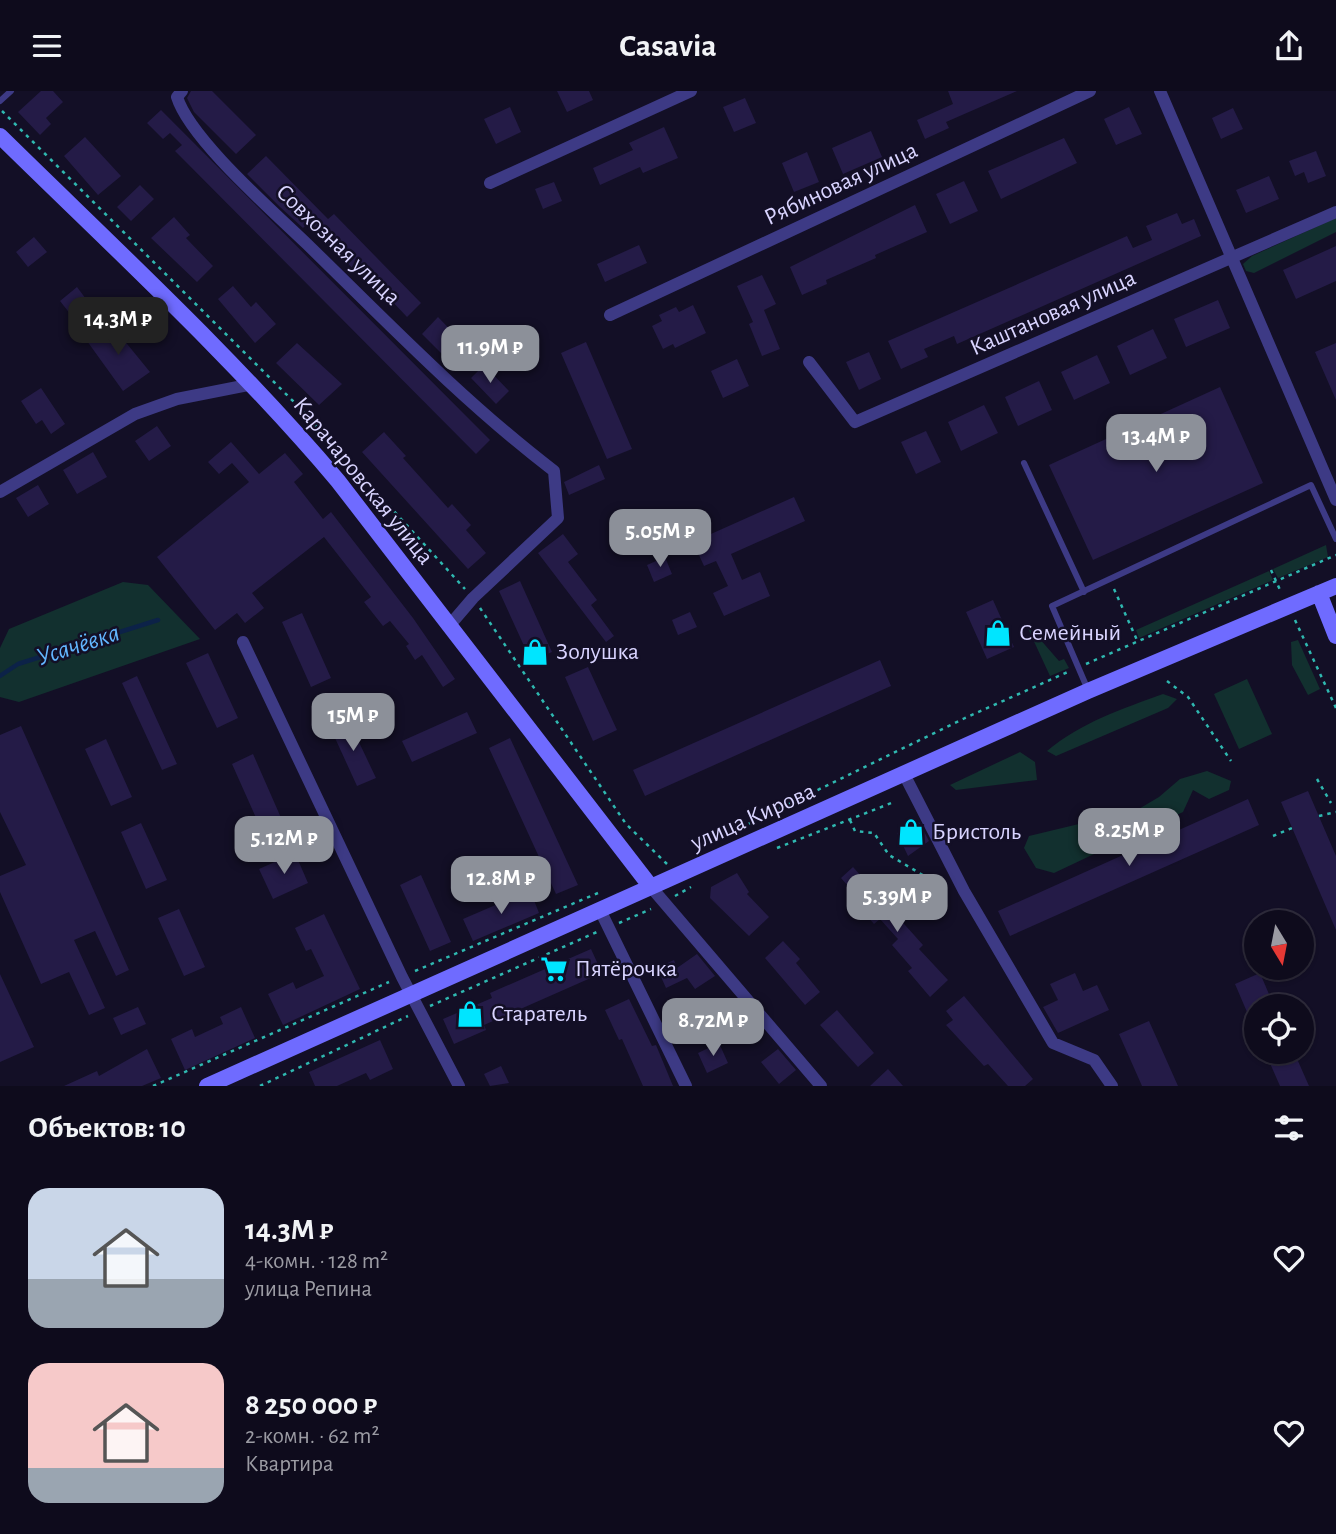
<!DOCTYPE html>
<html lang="ru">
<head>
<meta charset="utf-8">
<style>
  :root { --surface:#0e0b1c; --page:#1c1929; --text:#f1f3f6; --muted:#9b9ba3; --line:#2e2b3b; --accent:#8c9099 }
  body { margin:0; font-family:"Alegreya Sans",sans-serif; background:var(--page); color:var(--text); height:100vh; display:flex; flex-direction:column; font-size:26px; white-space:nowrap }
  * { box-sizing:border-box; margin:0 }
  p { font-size:23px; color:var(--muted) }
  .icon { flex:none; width:38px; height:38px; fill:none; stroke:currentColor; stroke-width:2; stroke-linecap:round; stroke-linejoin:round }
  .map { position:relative; height:995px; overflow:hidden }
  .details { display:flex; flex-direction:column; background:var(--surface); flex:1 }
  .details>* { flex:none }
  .needle { width:46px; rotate:170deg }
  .fabs { position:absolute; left:1244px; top:819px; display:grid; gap:14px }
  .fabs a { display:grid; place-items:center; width:70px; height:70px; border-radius:50%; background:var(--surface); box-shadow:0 2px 5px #0004,0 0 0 2px var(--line); font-size:35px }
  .price { position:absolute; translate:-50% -60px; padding:0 16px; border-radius:14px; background:var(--accent); color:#fff; font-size:23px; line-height:46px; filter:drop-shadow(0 2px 4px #0008) }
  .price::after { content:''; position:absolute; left:50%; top:42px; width:21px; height:16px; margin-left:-10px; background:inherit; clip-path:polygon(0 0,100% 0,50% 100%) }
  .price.current { background:#222; color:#fff }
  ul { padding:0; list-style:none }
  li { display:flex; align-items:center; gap:21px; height:175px; padding:0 28px }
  li span { display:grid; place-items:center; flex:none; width:196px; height:140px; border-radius:21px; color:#555 }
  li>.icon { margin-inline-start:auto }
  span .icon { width:84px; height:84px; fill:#fffc; stroke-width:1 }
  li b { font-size:30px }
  h2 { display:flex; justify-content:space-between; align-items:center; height:84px; padding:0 28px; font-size:30px }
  header { display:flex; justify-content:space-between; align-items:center; height:91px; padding:0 28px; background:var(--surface); font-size:32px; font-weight:700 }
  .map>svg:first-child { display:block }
</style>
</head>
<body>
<header><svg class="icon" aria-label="menu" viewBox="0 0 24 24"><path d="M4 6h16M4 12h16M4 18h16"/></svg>Casavia<svg class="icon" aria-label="share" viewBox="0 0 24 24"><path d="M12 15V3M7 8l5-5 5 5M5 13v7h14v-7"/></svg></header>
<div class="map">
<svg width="1336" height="995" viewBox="0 0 1336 995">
  <rect width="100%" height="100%" fill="#130f26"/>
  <path fill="#12302f" d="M 1336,127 L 1336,141 L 1254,182 L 1246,180 L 1243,173 L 1252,165 Z
    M 1326,454 L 1328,466 L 1278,487 L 1273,478 Z
    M 1269,480 L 1273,489 L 1139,547 L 1136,539 Z
    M 123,491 L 148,494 L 200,548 L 19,611 L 0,606 L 0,557 L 9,538 Z
    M 1025,531 L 1059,570 L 1064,568 L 1069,577 L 1050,585 Z
    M 1298,549 L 1320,598 L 1308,604 L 1292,574 L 1291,551 Z
    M 1247,588 L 1272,643 L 1239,658 L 1214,603 Z
    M 1163,603 L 1177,608 L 1168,617 L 1056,665 L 1047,660 C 1082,631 1122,618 1163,603 Z
    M 1020,661 L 1035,671 L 1037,689 L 956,699 L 950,694 Z
    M 1207,680 L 1231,690 L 1229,699 L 1209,708 L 1193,699 L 1183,721 L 1054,782 L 1036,777 L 1024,757 L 1029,745 L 1137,719 L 1159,706 L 1180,688 Z"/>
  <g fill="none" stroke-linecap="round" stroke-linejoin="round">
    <path stroke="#0c2248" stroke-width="4.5" d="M 0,585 L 18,573 L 158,529"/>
  </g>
  <path fill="#241b47" d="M 41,0 L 53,0 L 63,11 L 46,27 L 51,33 L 40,44 L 18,21 Z
    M 191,0 L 212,0 L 256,44 L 236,63 L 194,21 L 187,7 Z
    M 557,0 L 589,0 L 593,9 L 567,21 Z
    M 948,0 L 1017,0 L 946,31 L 949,37 L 925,48 L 917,29 L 953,13 Z
    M 745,7 L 756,32 L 734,41 L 723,16 Z
    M 510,16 L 521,41 L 496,53 L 484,28 Z
    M 1129,16 L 1142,43 L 1116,54 L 1104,28 Z
    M 1233,17 L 1243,38 L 1221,48 L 1212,27 Z
    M 161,19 L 490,349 L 476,363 L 175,60 L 182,54 L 170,42 L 163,48 L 147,32 Z
    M 664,36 L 678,67 L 643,82 L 640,76 L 600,94 L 593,77 L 633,59 L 629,52 Z
    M 871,40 L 882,66 L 843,83 L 832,57 Z
    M 85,46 L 121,85 L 98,104 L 64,65 Z
    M 1064,47 L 1077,72 L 1001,108 L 988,80 Z
    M 1316,60 L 1326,85 L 1308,92 L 1304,81 L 1295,85 L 1289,70 Z
    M 807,61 L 819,91 L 794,101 L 782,72 Z
    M 266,65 L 328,128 L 334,123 L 421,212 L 407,226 L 372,189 L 368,193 L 308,132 L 303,137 L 280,116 L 247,83 Z
    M 1269,85 L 1279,108 L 1246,122 L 1236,99 Z
    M 964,90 L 978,120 L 950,133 L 936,103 Z
    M 554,91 L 562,110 L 543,118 L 535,98 Z
    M 140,94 L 154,108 L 131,130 L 117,116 Z
    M 915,114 L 927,141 L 875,164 L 876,167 L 826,189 L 827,193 L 802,204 L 790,176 Z
    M 1177,122 L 1182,133 L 1194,128 L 1201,145 L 957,253 L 954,245 L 924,258 L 928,266 L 901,278 L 888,250 L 1127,145 L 1133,157 L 1152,149 L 1146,135 Z
    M 174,126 L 190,144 L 186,147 L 213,175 L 197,191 L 151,147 Z
    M 34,146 L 47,161 L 28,176 L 16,161 Z
    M 639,154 L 647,172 L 605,191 L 597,173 Z
    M 1336,155 L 1336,190 L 1296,208 L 1283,179 Z
    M 762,184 L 776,213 L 764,219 L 780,258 L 762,265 L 749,233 L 753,231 L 737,195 Z
    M 233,195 L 251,216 L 256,211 L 276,233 L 255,252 L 218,208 Z
    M 77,196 L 92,216 L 75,229 L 60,210 Z
    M 1218,209 L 1230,237 L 1186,256 L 1174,228 Z
    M 693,214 L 706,242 L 675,257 L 673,253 L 663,258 L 652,235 L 662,230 L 659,224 L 676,216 L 679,221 Z
    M 438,226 L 468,257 L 452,273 L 422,243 Z
    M 110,232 L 150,281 L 123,300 L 87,250 Z
    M 1153,238 L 1167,267 L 1130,284 L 1117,255 Z
    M 586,251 L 632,358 L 607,368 L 561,262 Z
    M 297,252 L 342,293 L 319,314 L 276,272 Z
    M 1336,252 L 1336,309 L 1315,261 Z
    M 869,261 L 881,288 L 859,299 L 846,271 Z
    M 1097,264 L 1110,292 L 1074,309 L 1061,281 Z
    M 737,268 L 749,295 L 723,307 L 711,280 Z
    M 484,274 L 509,300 L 496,313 L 471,287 Z
    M 1039,290 L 1052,319 L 1018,335 L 1005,306 Z
    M 1220,296 L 1263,392 L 1093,469 L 1049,374 Z
    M 41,297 L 65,333 L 51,343 L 42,329 L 36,333 L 21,310 Z
    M 984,314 L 998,342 L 961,360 L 948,331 Z
    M 157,335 L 171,355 L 149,370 L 135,350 Z
    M 926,340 L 941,371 L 916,383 L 901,351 Z
    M 384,341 L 406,365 L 403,367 L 448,417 L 452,413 L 471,434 L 466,439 L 486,462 L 468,478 L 362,361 Z
    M 231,351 L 259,383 L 285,362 L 303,383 L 294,391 L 323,428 L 331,421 L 413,527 L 455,588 L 443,596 L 422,564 L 415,569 L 406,555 L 409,553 L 390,530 L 383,535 L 364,511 L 371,506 L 324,446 L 252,502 L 264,517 L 245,532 L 237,522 L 215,539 L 157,466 L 249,391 L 232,372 L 219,383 L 208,371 Z
    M 93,361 L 107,386 L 77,403 L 63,379 Z
    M 599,374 L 605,388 L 569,404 L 564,391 Z
    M 38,394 L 49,413 L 28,426 L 16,407 Z
    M 794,406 L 805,430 L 731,463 L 742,489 L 760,481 L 770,505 L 724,525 L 713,502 L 728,495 L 716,470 L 704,475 L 693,451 Z
    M 563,443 L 578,463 L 568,471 L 597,509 L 591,514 L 614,545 L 606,551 L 538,462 Z
    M 665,466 L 672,483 L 654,491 L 647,474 Z
    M 520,490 L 552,561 L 531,570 L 499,500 Z
    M 993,509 L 1014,556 L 987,568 L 966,521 Z
    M 690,521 L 697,536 L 678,544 L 672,529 Z
    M 302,522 L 331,587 L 311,596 L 282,531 Z
    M 208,562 L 238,627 L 217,637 L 186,572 Z
    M 880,569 L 891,595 L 645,705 L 633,679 Z
    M 588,576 L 617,639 L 593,650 L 565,586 Z
    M 137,585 L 177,673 L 162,679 L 122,592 Z
    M 467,621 L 477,642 L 412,671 L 402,650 Z
    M 348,628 L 376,687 L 357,695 L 330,636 Z
    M 21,635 L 129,879 L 116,885 L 95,840 L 74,849 L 105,917 L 89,924 L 69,881 L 41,893 L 0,801 L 0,785 L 26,774 L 0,721 L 0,644 Z
    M 510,647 L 578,794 L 556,803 L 489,657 Z
    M 106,648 L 132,706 L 111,715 L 85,658 Z
    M 253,663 L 282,729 L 261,738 L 232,673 Z
    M 1308,700 L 1336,765 L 1336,839 L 1281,711 Z
    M 1248,708 L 1259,734 L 1010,845 L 998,820 Z
    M 919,731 L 929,750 L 908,765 L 897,742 Z
    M 141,732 L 167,789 L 146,798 L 121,741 Z
    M 295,762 L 308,792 L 273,808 L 259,778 Z
    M 853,776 L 923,854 L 919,858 L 948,889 L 930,906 L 908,880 L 912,877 L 892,854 L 898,848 L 880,828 L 874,833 L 866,824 L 870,820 L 841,787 Z
    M 737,782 L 749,801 L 747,803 L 769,826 L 749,845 L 710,807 L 711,796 Z
    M 421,784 L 451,851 L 430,860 L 400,794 Z
    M 530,799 L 539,822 L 473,850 L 463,828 Z
    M 179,818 L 205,876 L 184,885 L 158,827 Z
    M 324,823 L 360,898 L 283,934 L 268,903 L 293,891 L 296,898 L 324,885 L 311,858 L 306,860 L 295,837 Z
    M 783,850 L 800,868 L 796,872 L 820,901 L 805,914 L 765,867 Z
    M 591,858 L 602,882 L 484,934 L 486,939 L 454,953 L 443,928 L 492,907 L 490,902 Z
    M 697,863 L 715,885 L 695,898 L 687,887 L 666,897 L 657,877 L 674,869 L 677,877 Z
    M 1075,882 L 1083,900 L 1097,894 L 1109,919 L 1058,942 L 1043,916 L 1058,909 L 1050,893 Z
    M 1260,882 L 1274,915 L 1256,915 L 1256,942 L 1235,893 Z
    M 0,883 L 34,956 L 0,971 Z
    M 964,905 L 1033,988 L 1025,995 L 1008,995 L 988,973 L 984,975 L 946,934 L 953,929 L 946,920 Z
    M 629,908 L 652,955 L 656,954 L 673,995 L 643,995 L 622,948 L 619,949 L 605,919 Z
    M 700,908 L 708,928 L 687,938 L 678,918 Z
    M 138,916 L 146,933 L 121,944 L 113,927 Z
    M 241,916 L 255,947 L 185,979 L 171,948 L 192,938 L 195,946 L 223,933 L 220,926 Z
    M 837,919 L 874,962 L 858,976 L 820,934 Z
    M 1149,930 L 1178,995 L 1142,995 L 1119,943 Z
    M 380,949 L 393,978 L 370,989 L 366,982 L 337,995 L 315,995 L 309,981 Z
    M 719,952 L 728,972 L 707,982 L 698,962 Z
    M 147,958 L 161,987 L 142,995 L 64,995 L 97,980 L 99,985 Z
    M 778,958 L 796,979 L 779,993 L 761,971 Z
    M 1265,961 L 1294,961 L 1309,995 L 1280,995 Z
    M 501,975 L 509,992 L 490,995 L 484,983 Z
    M 888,978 L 903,995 L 870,995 Z"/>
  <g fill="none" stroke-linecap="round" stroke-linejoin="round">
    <path stroke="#2fb8b0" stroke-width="2.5" stroke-dasharray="3.5 5" stroke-linecap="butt" d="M 2,20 L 298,315 L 465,498
      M 1271,479 L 1281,501
      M 1114,498 L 1137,549
      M 480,517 L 626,733 L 667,773
      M 1295,529 L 1336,617
      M 1086,573 L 1336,464
      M 1167,590 L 1188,606 L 1231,670
      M 1317,688 L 1331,712
      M 1319,725 L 1336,721
      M 850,729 L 855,740 L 874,742 L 889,764 L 948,799
      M 1273,745 L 1292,737
      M 703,755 L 965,627 L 1070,580
      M 777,757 L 894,711
      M 675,805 L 691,796
      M 619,832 L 651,818
      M 415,880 L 598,802
      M 430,915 L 597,841
      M 153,995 L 389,891
      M 260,995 L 408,925"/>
    <path stroke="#3d3a85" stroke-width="6" d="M 0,10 L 11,0
      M 1024,372 L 1084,501
      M 1088,599 L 1052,515 L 1311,394 L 1336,448"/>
    <path stroke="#3d3a85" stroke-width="12" d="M 182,0 L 177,6 C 190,48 273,120 307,153 C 387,231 465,312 554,380 L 558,427 L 473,507 L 449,535
      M 1160,0 L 1336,409
      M 490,92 L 691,0
      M 610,224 L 1090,0
      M 809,271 L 855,331 L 1336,121
      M 0,401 L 135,323 L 177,308 L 253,293
      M 243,551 L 402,886 L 459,995
      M 904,683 L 964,800 L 1053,952 L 1094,969 L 1112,995
      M 651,796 L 821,995
      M 600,819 L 686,995"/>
    <path stroke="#6f6bff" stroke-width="16" d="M 0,45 C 115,158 234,267 338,390 L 651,796
      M 1319,502 L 1336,545
      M 207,995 L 1088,600 L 1336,495"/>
  </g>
  <defs>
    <symbol id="shop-bare" viewBox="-9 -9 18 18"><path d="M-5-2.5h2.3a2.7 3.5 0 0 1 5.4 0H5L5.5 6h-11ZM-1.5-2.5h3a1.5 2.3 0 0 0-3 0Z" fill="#00e5ff" stroke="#130f26" stroke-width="2.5" paint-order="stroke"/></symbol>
    <symbol id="supermarket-bare" viewBox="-9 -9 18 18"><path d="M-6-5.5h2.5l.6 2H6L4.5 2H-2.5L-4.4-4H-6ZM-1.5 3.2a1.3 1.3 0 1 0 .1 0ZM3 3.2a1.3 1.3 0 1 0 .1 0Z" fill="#00e5ff" stroke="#130f26" stroke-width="2.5" paint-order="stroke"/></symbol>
  </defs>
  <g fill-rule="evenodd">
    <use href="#shop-bare" x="979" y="523" width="38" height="38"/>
    <use href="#shop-bare" x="516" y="542" width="38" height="38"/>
    <use href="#shop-bare" x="892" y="722" width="38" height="38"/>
    <use href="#supermarket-bare" x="535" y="859" width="38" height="38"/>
    <use href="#shop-bare" x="451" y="904" width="38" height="38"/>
  </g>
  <g text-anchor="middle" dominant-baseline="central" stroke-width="5" stroke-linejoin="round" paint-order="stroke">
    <g font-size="24" fill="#d9d4ff" stroke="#130f26">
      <text transform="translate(841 93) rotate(-25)">Рябиновая улица</text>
      <text transform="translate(338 154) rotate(44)">Совхозная улица</text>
      <text transform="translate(1053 222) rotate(-24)">Каштановая улица</text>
      <text transform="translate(363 390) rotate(51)">Карачаровская улица</text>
      <text transform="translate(753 726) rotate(-24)">улица Кирова</text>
    </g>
    <g font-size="24" fill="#d9d4ff" stroke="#130f26" text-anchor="start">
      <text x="1019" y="542">Семейный</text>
      <text x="556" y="561">Золушка</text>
      <text x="932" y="741">Бристоль</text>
      <text x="575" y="878">Пятёрочка</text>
      <text x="491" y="923">Старатель</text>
    </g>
    <g font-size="26" font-style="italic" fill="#62b6ff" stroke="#130f26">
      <text transform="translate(78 554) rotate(-18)">Усачёвка</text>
    </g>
  </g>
</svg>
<div class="fabs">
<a><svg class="needle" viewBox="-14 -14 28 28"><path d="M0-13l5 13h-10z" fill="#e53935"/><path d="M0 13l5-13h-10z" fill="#9b9ba3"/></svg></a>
<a><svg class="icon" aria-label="locate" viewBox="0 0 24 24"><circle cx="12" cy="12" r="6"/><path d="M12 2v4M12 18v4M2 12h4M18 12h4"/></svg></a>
</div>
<b class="price current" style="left:118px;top:266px">14.3M ₽</b>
<b class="price" style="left:490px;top:294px">11.9M ₽</b>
<b class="price" style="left:1156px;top:383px">13.4M ₽</b>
<b class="price" style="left:660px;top:478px">5.05M ₽</b>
<b class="price" style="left:353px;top:662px">15M ₽</b>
<b class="price" style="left:1129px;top:777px">8.25M ₽</b>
<b class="price" style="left:284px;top:785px">5.12M ₽</b>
<b class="price" style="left:501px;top:825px">12.8M ₽</b>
<b class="price" style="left:897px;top:843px">5.39M ₽</b>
<b class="price" style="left:713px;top:967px">8.72M ₽</b>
</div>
<section class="details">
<h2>Объектов: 10<svg class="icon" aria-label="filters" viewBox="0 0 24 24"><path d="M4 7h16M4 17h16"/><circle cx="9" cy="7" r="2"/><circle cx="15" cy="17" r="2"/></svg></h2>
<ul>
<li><span style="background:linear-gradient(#c9d6e8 65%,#9aa5b1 0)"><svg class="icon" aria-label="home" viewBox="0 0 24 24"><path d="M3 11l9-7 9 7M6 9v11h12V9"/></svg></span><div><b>14.3M ₽</b><p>4-комн. · 128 m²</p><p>улица Репина</p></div><svg class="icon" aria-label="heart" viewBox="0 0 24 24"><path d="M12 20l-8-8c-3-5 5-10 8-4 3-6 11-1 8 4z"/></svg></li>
<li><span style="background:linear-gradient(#f6c9c9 75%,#9aa5b1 0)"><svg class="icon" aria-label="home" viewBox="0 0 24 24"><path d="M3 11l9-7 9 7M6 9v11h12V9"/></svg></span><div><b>8 250 000 ₽</b><p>2-комн. · 62 m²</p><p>Квартира</p></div><svg class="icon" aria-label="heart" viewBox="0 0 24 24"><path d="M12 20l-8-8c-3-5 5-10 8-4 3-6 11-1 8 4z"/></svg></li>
</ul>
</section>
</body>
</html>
